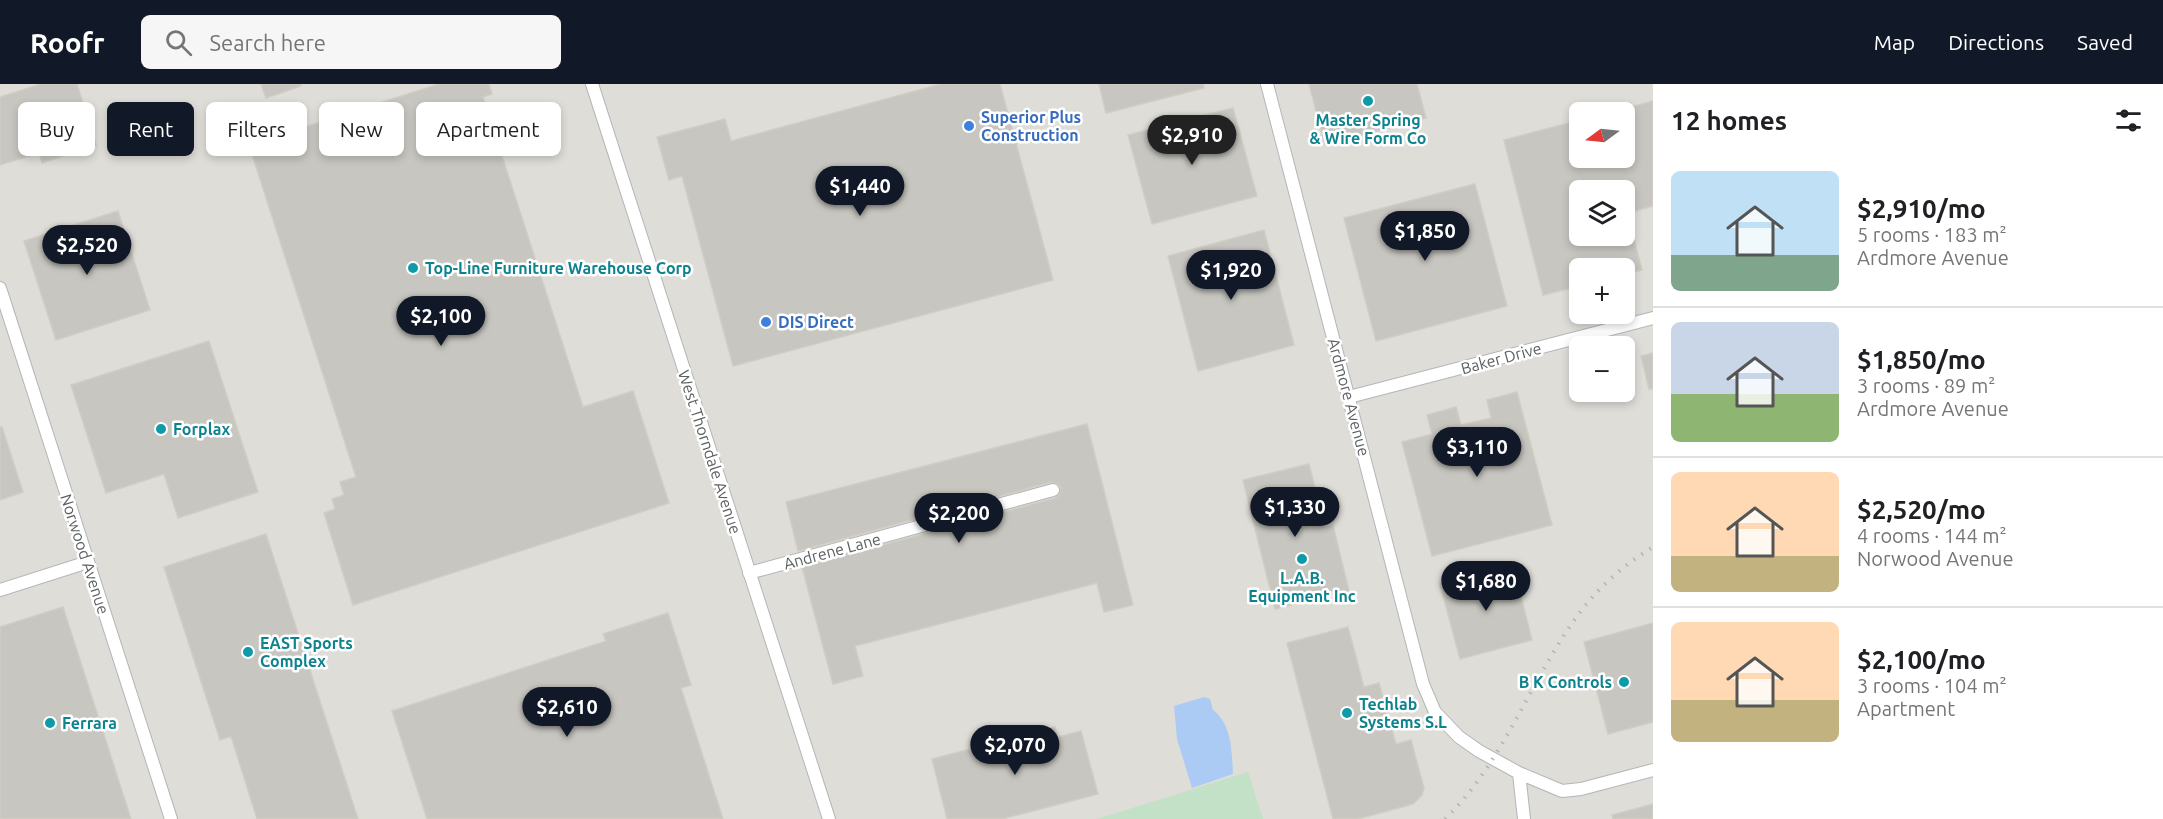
<!DOCTYPE html>
<html lang="en">
<head>
<meta charset="utf-8">
<style>
  :root { --surface:#fff; --page:#f6f6f6; --text:#202124; --muted:#757577; --line:#e0e0e0; --accent:#111827 }
  body { margin:0; font-family:Ubuntu,sans-serif; background:var(--page); color:var(--text); height:100vh; display:flex; flex-direction:column; font-size:22px; white-space:nowrap }
  * { box-sizing:border-box; margin:0 }
  p { font-size:20px; color:var(--muted) }
  .icon { flex:none; width:33px; height:33px; fill:none; stroke:currentColor; stroke-width:2; stroke-linecap:round; stroke-linejoin:round }
  .map { position:relative; flex:1; overflow:hidden }
  .sheet { display:flex; flex-direction:column; background:var(--surface); width:510px }
  .sheet>* { flex:none }
  .top-card { position:absolute; left:18px; top:18px; width:570px; height:54px; display:flex; gap:12px }
  .needle { width:39px; rotate:255deg }
  .buttons { position:absolute; left:1569px; top:18px; display:grid; gap:12px }
  .buttons a { display:grid; place-items:center; width:66px; height:66px; border-radius:9px; background:var(--surface); box-shadow:0 3px 9px #0003; font-size:30px }
  .price { position:absolute; translate:-50% -51px; padding:0 14px; border-radius:21px; background:var(--accent); color:#fff; font-size:20px; line-height:39px; filter:drop-shadow(0 2px 3px #0008) }
  .price::after { content:''; position:absolute; left:50%; top:36px; width:18px; height:14px; margin-left:-9px; background:inherit; clip-path:polygon(0 0,100% 0,50% 100%) }
  .price.selected { background:#222; color:#fff }
  ul { padding:0; list-style:none }
  li { display:flex; align-items:center; gap:18px; height:150px; padding:0 18px }
  li+li { border-top:2px solid var(--line) }
  li span { display:grid; place-items:center; flex:none; width:168px; height:120px; border-radius:9px; color:#555 }
  li>.icon { margin-inline-start:auto }
  span .icon { width:72px; height:72px; fill:#fffc; stroke-width:1 }
  li b { font-size:26px }
  h2 { display:flex; justify-content:space-between; align-items:center; height:72px; padding:0 18px; font-size:26px }
  .pill { padding:0 21px; border-radius:9px; background:var(--surface); box-shadow:0 3px 9px #0003; font-size:21px; line-height:54px }
  .pill.selected { background:var(--accent); color:#fff }
  header { display:flex; align-items:center; gap:36px; box-sizing:border-box; height:84px; padding:0 30px; background:var(--accent); color:#fff }
  header strong { font-size:28px }
  nav { display:flex; gap:33px; margin-inline-start:auto; font-size:21px }
  .search { width:420px; height:54px; background:var(--page); display:flex; align-items:center; gap:15px; box-sizing:border-box; padding:0 21px; border-radius:9px; color:var(--muted); font-size:22px }
  main { display:flex; flex:1; min-height:0 }
  .map>svg:first-child { display:block }
</style>
</head>
<body>
<header>
<strong>Roofr</strong>
<div class="search"><svg class="icon" aria-label="search" viewBox="0 0 24 24"><circle cx="10" cy="10" r="6"/><path d="M15 15l6 6"/></svg>Search here</div>
<nav><a>Map</a><a>Directions</a><a>Saved</a></nav>
</header>
<main>
<div class="map">
<svg width="1653" height="735" viewBox="0 0 1653 735">
  <rect width="100%" height="100%" fill="#ecebe3"/>
  <path fill="#deddd8" fill-rule="evenodd" d="M 0,0 L 1653,0 L 1653,735 L 0,735 ZM 1580,28 L 1624,28 L 1624,74 L 1580,74 ZM 1580,106 L 1624,106 L 1624,152 L 1580,152 ZM 1580,184 L 1624,184 L 1624,230 L 1580,230 ZM 1580,262 L 1624,262 L 1624,308 L 1580,308 Z"/>
  <path fill="#c3e1c7" d="M 1248,688 L 1263,735 L 1097,735 Z"/>
  <path fill="#accbf4" d="M 1204,613 L 1210,615 L 1213,626 C 1232,640 1232,669 1233,690 L 1192,704 L 1177,655 L 1174,622 Z"/>
  <path fill="#c7c6c0" stroke="#d0cdc3" stroke-width="1.5" d="M 41,0 L 77,0 L 96,61 L 42,79 L 39,69 L 0,81 L 0,13 Z
    M 261,0 L 301,0 L 301,2 L 266,14 Z
    M 439,0 L 489,0 L 492,10 L 483,13 L 583,323 L 633,307 L 669,419 L 353,521 L 324,429 L 335,425 L 332,415 L 344,411 L 340,398 L 356,393 L 249,61 Z
    M 941,0 L 1000,0 L 1053,196 L 733,282 L 682,92 L 669,96 L 657,53 L 725,35 L 731,57 Z
    M 1099,0 L 1203,0 L 1204,4 L 1106,29 Z
    M 1309,0 L 1417,0 L 1426,34 L 1325,61 Z
    M 1653,17 L 1653,122 L 1624,130 L 1624,106 L 1580,106 L 1580,152 L 1633,152 L 1642,186 L 1624,190 L 1624,184 L 1580,184 L 1580,202 L 1543,211 L 1504,56 L 1580,36 L 1580,74 L 1624,74 L 1624,25 Z
    M 1233,24 L 1257,112 L 1152,140 L 1128,51 Z
    M 1475,100 L 1507,222 L 1376,257 L 1344,134 Z
    M 118,127 L 150,226 L 56,256 L 24,157 Z
    M 1264,146 L 1294,261 L 1198,287 L 1168,172 Z
    M 209,257 L 258,408 L 178,434 L 164,390 L 106,409 L 71,301 Z
    M 1653,269 L 1653,305 L 1649,305 L 1641,272 Z
    M 1517,308 L 1552,441 L 1432,472 L 1402,358 L 1432,350 L 1427,331 L 1456,323 L 1461,341 L 1491,334 L 1487,316 Z
    M 1087,340 L 1133,521 L 1104,528 L 1097,499 L 855,562 L 863,592 L 833,600 L 802,483 L 1055,414 L 1059,411 L 1061,404 L 1058,400 L 1051,398 L 798,467 L 786,418 Z
    M 0,343 L 2,343 L 23,408 L 0,416 Z
    M 1309,380 L 1325,443 L 1333,441 L 1349,507 L 1275,525 L 1243,396 Z
    M 266,450 L 358,735 L 257,735 L 231,652 L 220,656 L 164,483 Z
    M 1513,481 L 1532,556 L 1460,575 L 1440,500 Z
    M 63,523 L 131,735 L 0,735 L 0,543 Z
    M 668,529 L 691,601 L 681,604 L 723,735 L 427,735 L 392,627 L 606,557 L 603,550 Z
    M 1653,539 L 1653,638 L 1608,650 L 1584,558 Z
    M 1348,543 L 1364,603 L 1379,599 L 1396,660 L 1411,656 L 1424,704 L 1422,711 L 1413,720 L 1358,735 L 1333,735 L 1287,559 Z
    M 1055,643 L 1058,653 L 1081,647 L 1098,710 L 1002,735 L 947,735 L 932,675 Z
    M 1653,720 L 1653,735 L 1613,735 L 1612,731 Z"/>
  <g fill="none" stroke-linecap="round" stroke-linejoin="round">
    <defs>
      <path id="street" d="M 592,0 L 829,735
        M 1267,0 L 1423,600 L 1435,628 L 1459,653 L 1479,667 L 1519,689 L 1562,707 L 1581,705 L 1653,686
        M 0,204 L 171,735
        M 1349,313 L 1653,234
        M 749,489 L 1053,406
        M 0,506 L 88,478
        M 1519,689 L 1524,735"/>
    </defs>
    <use href="#street" stroke="#b4b5b9" stroke-width="14"/>
    <use href="#street" stroke="#fff" stroke-width="12"/>
    <path stroke="#b3b4b4" stroke-width="4" stroke-dasharray="1.5 8" stroke-linecap="butt" d="M 1445,735 C 1505,677 1531,593 1581,527 C 1601,501 1625,480 1653,463"/>
  </g>
  <g fill="#0f9aa8" stroke="#fff" stroke-width="2">
    <circle cx="1368" cy="17" r="6"/>
    <circle cx="413" cy="184" r="6"/>
    <circle cx="161" cy="345" r="6"/>
    <circle cx="1302" cy="475" r="6"/>
    <circle cx="248" cy="568" r="6"/>
    <circle cx="1624" cy="598" r="6"/>
    <circle cx="1347" cy="629" r="6"/>
    <circle cx="50" cy="639" r="6"/>
  </g>
  <g fill="#3f7fe0" stroke="#fff" stroke-width="2">
    <circle cx="969" cy="42" r="6"/>
    <circle cx="766" cy="238" r="6"/>
  </g>
  <g text-anchor="middle" dominant-baseline="central" stroke-width="5" stroke-linejoin="round" paint-order="stroke">
    <g font-size="16" font-weight="bold" fill="#366cbe" stroke="#fff" text-anchor="start">
      <text x="981" y="33">Superior Plus<tspan x="981" dy="18">Construction</tspan></text>
      <text x="778" y="238">DIS Direct</text>
    </g>
    <g font-size="16" font-weight="bold" fill="#0d838f" stroke="#fff" text-anchor="start">
      <text x="1368" y="36" text-anchor="middle">Master Spring<tspan x="1368" dy="18">&amp; Wire Form Co</tspan></text>
      <text x="425" y="184">Top-Line Furniture Warehouse Corp</text>
      <text x="173" y="345">Forplax</text>
      <text x="1302" y="494" text-anchor="middle">L.A.B.<tspan x="1302" dy="18">Equipment Inc</tspan></text>
      <text x="260" y="559">EAST Sports<tspan x="260" dy="18">Complex</tspan></text>
      <text x="1612" y="598" text-anchor="end">B K Controls</text>
      <text x="1359" y="620">Techlab<tspan x="1359" dy="18">Systems S.L</tspan></text>
      <text x="62" y="639">Ferrara</text>
    </g>
    <g font-size="16" fill="#5b5e62" stroke="#fff">
      <text transform="translate(1501 274) rotate(-15)">Baker Drive</text>
      <text transform="translate(1349 313) rotate(75)">Ardmore Avenue</text>
      <text transform="translate(710 368) rotate(72)">West Thorndale Avenue</text>
      <text transform="translate(832 467) rotate(-15)">Andrene Lane</text>
      <text transform="translate(85 470) rotate(72)">Norwood Avenue</text>
    </g>
  </g>
</svg>
<div class="buttons">
<a><svg class="needle" viewBox="-14 -14 28 28"><path d="M0-13l5 13h-10z" fill="#e53935"/><path d="M0 13l5-13h-10z" fill="#757577"/></svg></a>
<a><svg class="icon" aria-label="layers" viewBox="0 0 24 24"><path d="M12 4l9 5-9 5-9-5zM3 14l9 5 9-5"/></svg></a>
<a>+</a>
<a>−</a>
</div>
<b class="price selected" style="left:1192px;top:82px">$2,910</b>
<b class="price" style="left:860px;top:133px">$1,440</b>
<b class="price" style="left:1425px;top:178px">$1,850</b>
<b class="price" style="left:87px;top:192px">$2,520</b>
<b class="price" style="left:1231px;top:217px">$1,920</b>
<b class="price" style="left:441px;top:263px">$2,100</b>
<b class="price" style="left:1477px;top:394px">$3,110</b>
<b class="price" style="left:1295px;top:454px">$1,330</b>
<b class="price" style="left:959px;top:460px">$2,200</b>
<b class="price" style="left:1486px;top:528px">$1,680</b>
<b class="price" style="left:567px;top:654px">$2,610</b>
<b class="price" style="left:1015px;top:692px">$2,070</b>
<div class="top-card">
<a class="pill">Buy</a>
<a class="pill selected">Rent</a>
<a class="pill">Filters</a>
<a class="pill">New</a>
<a class="pill">Apartment</a>
</div>
</div>
<section class="sheet">
<h2>12 homes<svg class="icon" aria-label="filters" viewBox="0 0 24 24"><path d="M4 7h16M4 17h16"/><circle cx="9" cy="7" r="2"/><circle cx="15" cy="17" r="2"/></svg></h2>
<ul>
<li><span style="background:linear-gradient(#bfe0f5 70%,#7fa58c 0)"><svg class="icon" aria-label="home" viewBox="0 0 24 24"><path d="M3 11l9-7 9 7M6 9v11h12V9"/></svg></span><div><b>$2,910/mo</b><p>5 rooms · 183 m²</p><p>Ardmore Avenue</p></div></li>
<li><span style="background:linear-gradient(#c9d6e8 60%,#8fb573 0)"><svg class="icon" aria-label="home" viewBox="0 0 24 24"><path d="M3 11l9-7 9 7M6 9v11h12V9"/></svg></span><div><b>$1,850/mo</b><p>3 rooms · 89 m²</p><p>Ardmore Avenue</p></div></li>
<li><span style="background:linear-gradient(#ffd9b3 70%,#c2b280 0)"><svg class="icon" aria-label="home" viewBox="0 0 24 24"><path d="M3 11l9-7 9 7M6 9v11h12V9"/></svg></span><div><b>$2,520/mo</b><p>4 rooms · 144 m²</p><p>Norwood Avenue</p></div></li>
<li><span style="background:linear-gradient(#ffd9b3 65%,#c2b280 0)"><svg class="icon" aria-label="home" viewBox="0 0 24 24"><path d="M3 11l9-7 9 7M6 9v11h12V9"/></svg></span><div><b>$2,100/mo</b><p>3 rooms · 104 m²</p><p>Apartment</p></div></li>
</ul>
</section>
</main>
</body>
</html>
